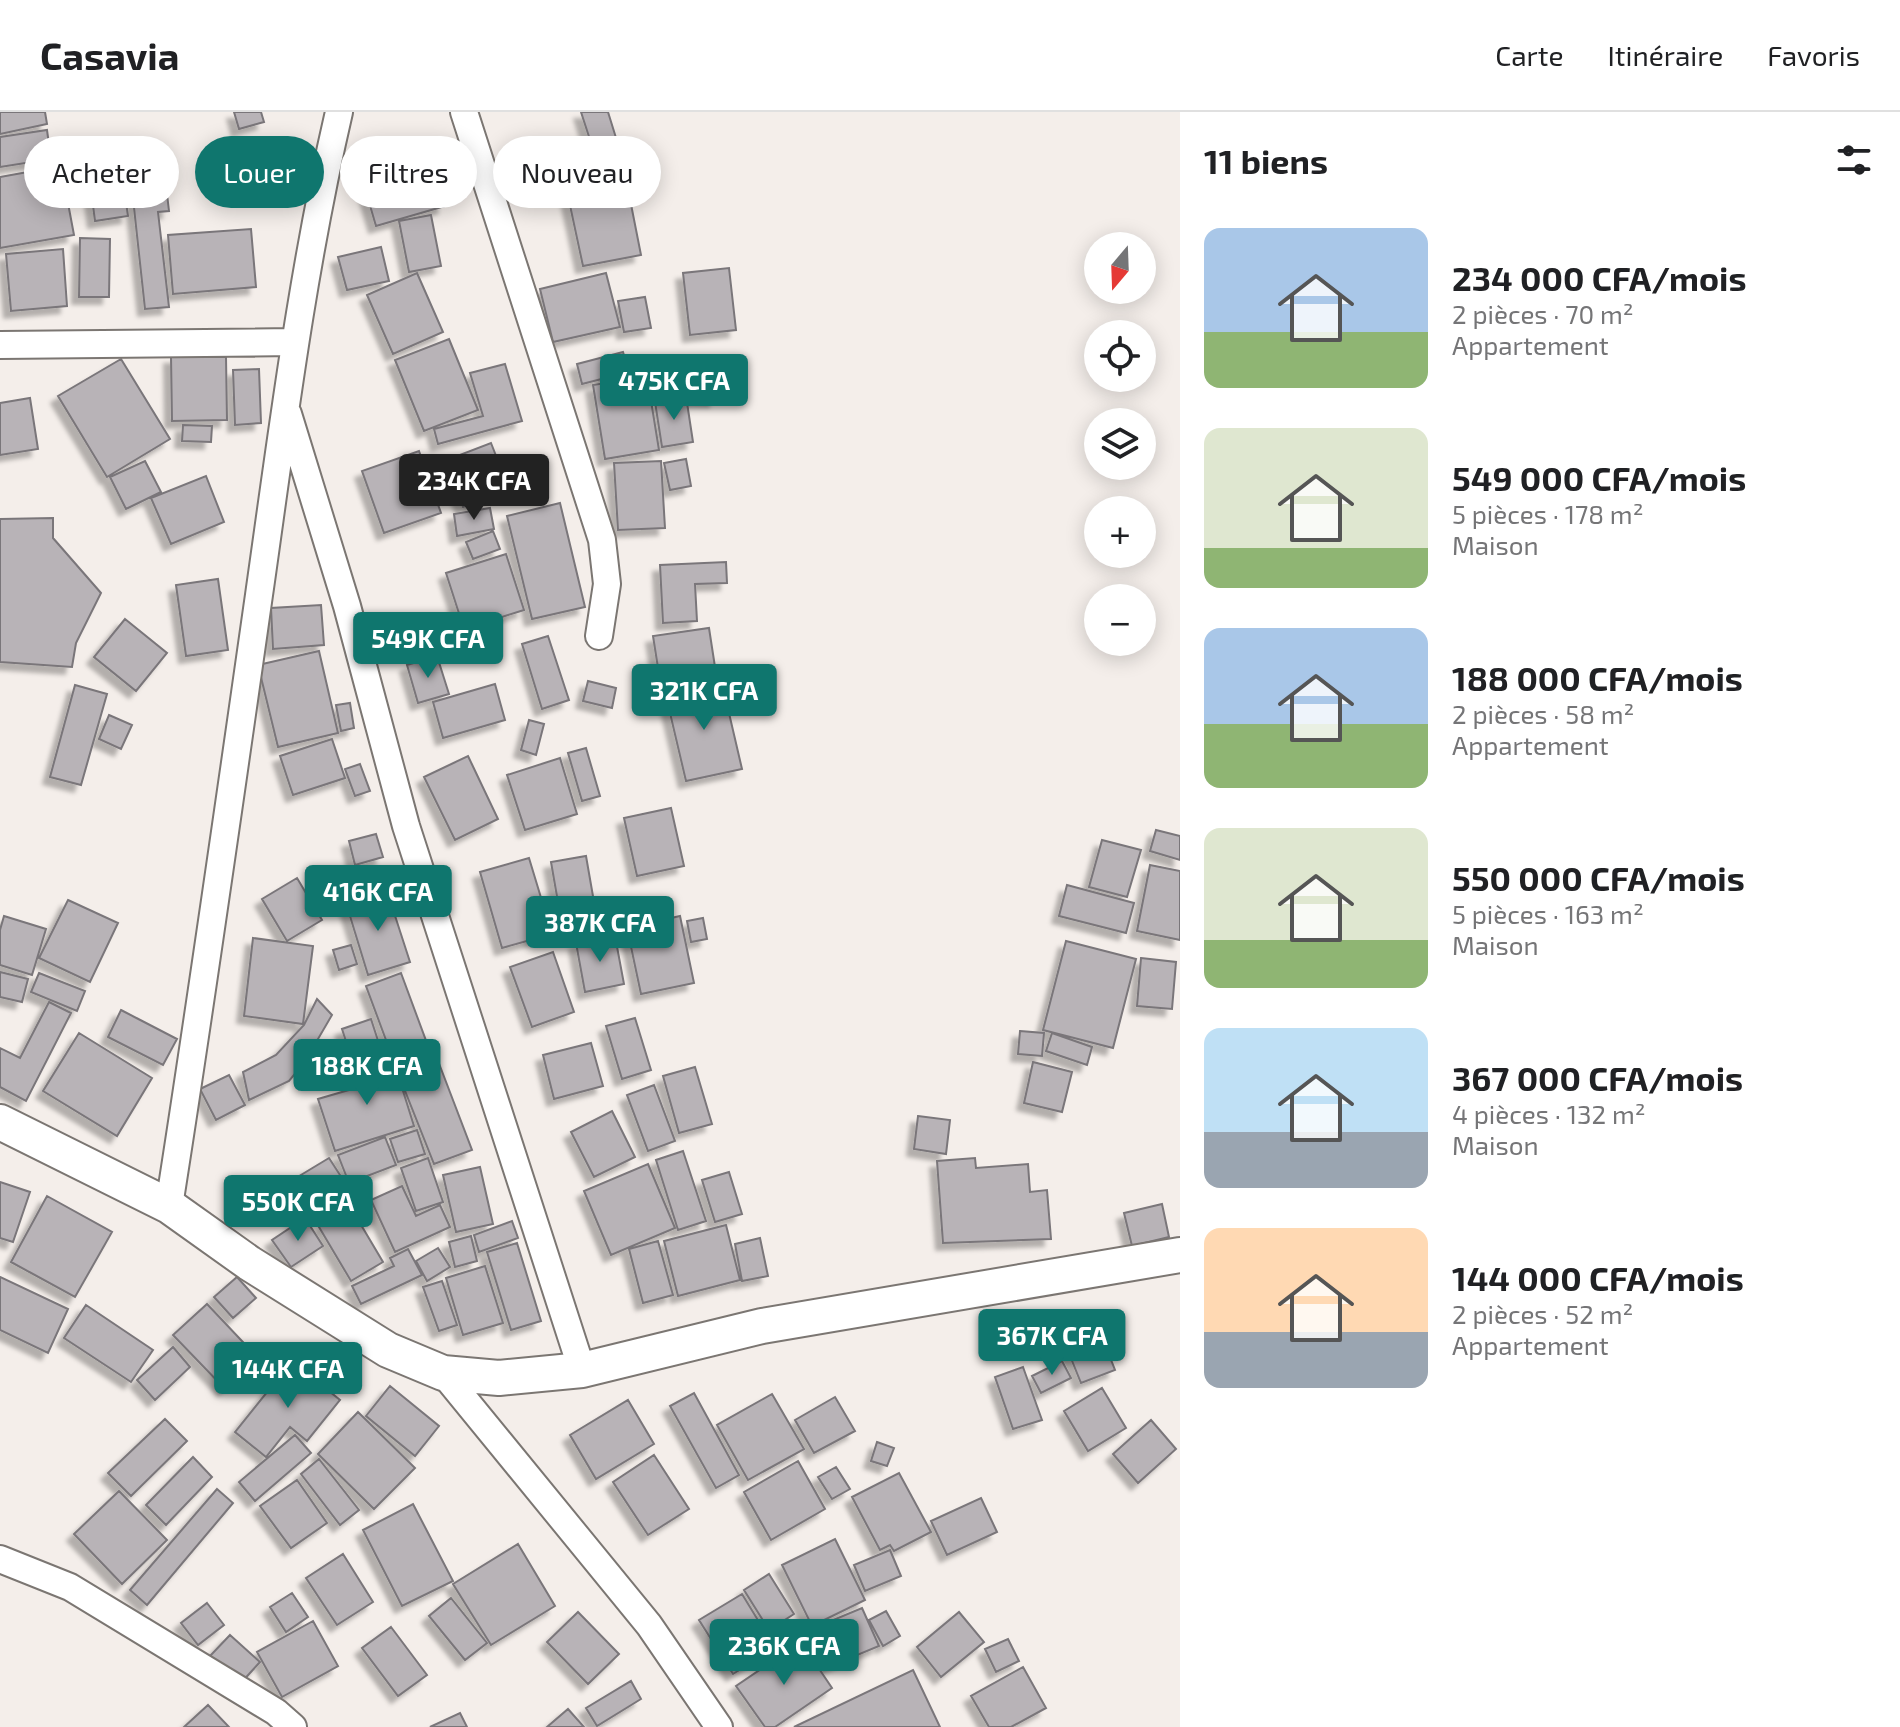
<!DOCTYPE html>
<html lang="fr">
<head>
<meta charset="utf-8">
<style>
  :root { --surface:#fff; --page:#f2f2f2; --text:#202124; --muted:#757577; --line:#e0e0e0; --accent:#0f766e }
  body { margin:0; font-family:"Exo 2",sans-serif; background:var(--page); color:var(--text); height:100vh; display:flex; flex-direction:column; font-size:30px; white-space:nowrap }
  * { box-sizing:border-box; margin:0 }
  p { font-size:26px; color:var(--muted) }
  .icon { flex:none; width:44px; height:44px; fill:none; stroke:currentColor; stroke-width:2; stroke-linecap:round; stroke-linejoin:round }
  .map { position:relative; flex:1; overflow:hidden }
  .sheet { display:flex; flex-direction:column; background:var(--surface); width:720px }
  .sheet>* { flex:none }
  .banner { position:absolute; left:24px; top:24px; width:760px; height:72px; display:flex; gap:16px }
  .needle { width:52px; rotate:199deg }
  .buttons { position:absolute; left:1084px; top:120px; display:grid; gap:16px }
  .buttons a { display:grid; place-items:center; width:72px; height:72px; border-radius:50%; background:var(--surface); box-shadow:0 4px 20px #0003; font-size:40px }
  .price { position:absolute; translate:-50% -68px; padding:0 18px; border-radius:8px; background:var(--accent); color:#fff; font-size:26px; line-height:52px; filter:drop-shadow(0 2px 4px #0008) }
  .price::after { content:''; position:absolute; left:50%; top:48px; width:24px; height:18px; margin-left:-12px; background:inherit; clip-path:polygon(0 0,100% 0,50% 100%) }
  .price.current { background:#222; color:#fff }
  ul { padding:0; list-style:none }
  li { display:flex; align-items:center; gap:24px; height:200px; padding:0 24px }
  li span { display:grid; place-items:center; flex:none; width:224px; height:160px; border-radius:16px; color:#555 }
  li>.icon { margin-inline-start:auto }
  span .icon { width:96px; height:96px; fill:#fffc; stroke-width:1 }
  li b { font-size:34px }
  h2 { display:flex; justify-content:space-between; align-items:center; height:96px; padding:0 24px; font-size:34px }
  .tag { padding:0 28px; border-radius:36px; background:var(--surface); box-shadow:0 4px 20px #0003; font-size:28px; line-height:72px }
  .tag.current { background:var(--accent); color:#fff }
  header { display:flex; align-items:center; gap:48px; box-sizing:border-box; height:112px; padding:0 40px; background:var(--surface); border-bottom:2px solid var(--line) }
  header strong { font-size:38px }
  nav { display:flex; gap:44px; margin-inline-start:auto; font-size:28px }
  main { display:flex; flex:1; min-height:0 }
  .map>svg:first-child { display:block }
</style>
</head>
<body>
<header>
<strong>Casavia</strong>
<nav><a>Carte</a><a>Itinéraire</a><a>Favoris</a></nav>
</header>
<main>
<div class="map">
<svg width="1180" height="1615" viewBox="0 0 1180 1615">
  <defs>
    <filter id="shadow"><feDropShadow dx="-7" dy="7" stdDeviation="2" flood-color="#0004"/></filter>
  </defs>
  <rect width="100%" height="100%" fill="#f4eeea"/>
  <path fill="#b8b3b7" stroke="#7a767a" stroke-width="2" filter="url(#shadow)" d="M 0,0 L 45,0 L 47,12 L 0,22 Z
    M 234,0 L 261,0 L 264,10 L 239,17 Z
    M 581,0 L 608,0 L 617,29 L 593,37 Z
    M 47,18 L 51,47 L 0,55 L 0,25 Z
    M 425,29 L 445,94 L 376,114 L 357,49 Z
    M 275,30 L 280,76 L 247,79 L 242,33 Z
    M 118,35 L 128,104 L 95,109 L 86,40 Z
    M 61,54 L 74,123 L 0,136 L 0,65 Z
    M 165,65 L 169,99 L 158,100 L 169,195 L 145,197 L 131,68 Z
    M 627,72 L 641,143 L 583,154 L 568,84 Z
    M 431,103 L 441,154 L 409,160 L 399,109 Z
    M 251,117 L 256,175 L 173,182 L 168,123 Z
    M 80,126 L 110,127 L 109,185 L 79,185 Z
    M 381,135 L 389,169 L 347,178 L 338,145 Z
    M 63,137 L 67,194 L 11,199 L 6,142 Z
    M 729,156 L 736,218 L 690,223 L 683,161 Z
    M 417,161 L 443,220 L 393,242 L 367,183 Z
    M 606,161 L 620,215 L 553,230 L 540,177 Z
    M 645,185 L 651,216 L 624,220 L 618,189 Z
    M 449,227 L 478,298 L 424,319 L 395,248 Z
    M 623,240 L 629,260 L 582,272 L 577,252 Z
    M 171,245 L 226,245 L 227,308 L 172,309 Z
    M 121,247 L 170,327 L 107,365 L 58,284 Z
    M 505,252 L 522,309 L 438,332 L 434,317 L 483,304 L 470,261 Z
    M 259,257 L 261,311 L 235,313 L 233,258 Z
    M 647,264 L 659,338 L 605,347 L 593,273 Z
    M 689,270 L 716,271 L 716,288 L 688,287 Z
    M 686,284 L 693,330 L 662,335 L 655,290 Z
    M 30,286 L 38,337 L 0,343 L 0,291 Z
    M 183,313 L 212,314 L 211,330 L 182,329 Z
    M 491,331 L 509,377 L 463,395 L 444,349 Z
    M 419,339 L 441,401 L 384,421 L 362,359 Z
    M 686,347 L 691,374 L 670,378 L 664,351 Z
    M 145,349 L 161,380 L 126,397 L 110,365 Z
    M 661,349 L 665,416 L 618,418 L 614,351 Z
    M 206,364 L 224,410 L 171,432 L 151,386 Z
    M 560,391 L 585,495 L 532,507 L 507,404 Z
    M 490,396 L 494,417 L 457,424 L 454,402 Z
    M 53,406 L 53,426 L 101,481 L 76,531 L 72,555 L 0,550 L 0,407 Z
    M 493,419 L 500,437 L 473,447 L 466,430 Z
    M 506,442 L 524,498 L 464,517 L 446,461 Z
    M 726,450 L 727,471 L 695,472 L 697,509 L 663,511 L 660,453 Z
    M 218,467 L 228,538 L 186,544 L 176,473 Z
    M 321,493 L 324,533 L 273,537 L 271,496 Z
    M 125,507 L 167,541 L 136,579 L 94,545 Z
    M 709,516 L 717,568 L 661,575 L 653,524 Z
    M 548,524 L 569,588 L 542,597 L 522,532 Z
    M 319,539 L 338,621 L 278,635 L 258,553 Z
    M 437,544 L 449,582 L 418,591 L 407,553 Z
    M 588,569 L 616,576 L 612,596 L 583,589 Z
    M 722,571 L 742,657 L 686,669 L 666,584 Z
    M 495,572 L 505,608 L 443,626 L 433,590 Z
    M 75,573 L 107,582 L 81,673 L 50,665 Z
    M 350,591 L 354,616 L 341,619 L 336,593 Z
    M 109,603 L 132,613 L 121,637 L 99,627 Z
    M 529,608 L 544,612 L 536,643 L 521,638 Z
    M 332,627 L 345,666 L 293,683 L 280,644 Z
    M 586,636 L 600,684 L 582,689 L 568,641 Z
    M 468,644 L 498,707 L 455,728 L 424,665 Z
    M 560,646 L 577,702 L 525,718 L 507,663 Z
    M 360,652 L 370,679 L 355,684 L 345,657 Z
    M 671,696 L 684,754 L 637,764 L 624,706 Z
    M 1156,718 L 1180,724 L 1180,748 L 1150,739 Z
    M 376,722 L 383,745 L 355,753 L 349,729 Z
    M 1102,728 L 1141,738 L 1127,785 L 1089,775 Z
    M 586,744 L 598,813 L 563,819 L 551,750 Z
    M 529,746 L 552,822 L 502,836 L 480,760 Z
    M 1150,753 L 1180,759 L 1180,828 L 1137,819 Z
    M 297,766 L 322,808 L 287,829 L 262,787 Z
    M 1067,773 L 1134,791 L 1126,821 L 1059,804 Z
    M 387,779 L 410,850 L 368,863 L 346,791 Z
    M 68,788 L 118,811 L 90,870 L 39,846 Z
    M 4,804 L 46,817 L 32,863 L 0,853 L 0,818 Z
    M 680,804 L 694,871 L 641,882 L 627,816 Z
    M 703,806 L 707,827 L 691,830 L 687,809 Z
    M 615,824 L 624,872 L 585,880 L 576,831 Z
    M 253,826 L 313,834 L 303,912 L 244,904 Z
    M 1066,829 L 1136,847 L 1113,936 L 1043,918 Z
    M 351,833 L 357,852 L 339,858 L 333,838 Z
    M 553,840 L 574,900 L 532,915 L 510,855 Z
    M 1141,846 L 1176,850 L 1172,897 L 1137,894 Z
    M 0,860 L 28,867 L 22,890 L 0,885 Z
    M 39,861 L 85,879 L 77,899 L 31,880 Z
    M 401,861 L 428,934 L 393,947 L 366,874 Z
    M 317,887 L 332,903 L 304,951 L 289,969 L 249,988 L 243,960 L 276,943 L 304,913 Z
    M 49,890 L 71,901 L 26,989 L 0,975 L 0,936 L 20,946 Z
    M 121,898 L 177,927 L 163,953 L 108,925 Z
    M 635,906 L 651,958 L 622,967 L 606,914 Z
    M 371,907 L 383,944 L 354,954 L 342,917 Z
    M 1020,919 L 1044,921 L 1042,944 L 1018,942 Z
    M 79,921 L 152,966 L 117,1024 L 43,979 Z
    M 1052,921 L 1092,935 L 1087,953 L 1046,939 Z
    M 591,931 L 603,974 L 554,987 L 543,943 Z
    M 435,941 L 472,1038 L 434,1052 L 396,956 Z
    M 393,947 L 414,1014 L 335,1039 L 318,987 L 359,975 L 353,959 Z
    M 1033,950 L 1072,960 L 1062,1000 L 1024,991 Z
    M 695,955 L 712,1012 L 679,1021 L 663,964 Z
    M 229,963 L 245,993 L 216,1008 L 200,977 Z
    M 654,973 L 675,1029 L 648,1039 L 627,983 Z
    M 612,999 L 635,1045 L 594,1065 L 571,1020 Z
    M 918,1004 L 950,1008 L 946,1042 L 914,1037 Z
    M 417,1018 L 425,1042 L 398,1050 L 390,1027 Z
    M 385,1025 L 396,1053 L 349,1071 L 338,1043 Z
    M 683,1039 L 706,1109 L 678,1118 L 656,1048 Z
    M 329,1046 L 351,1080 L 307,1107 L 286,1072 Z
    M 428,1046 L 443,1090 L 416,1099 L 401,1056 Z
    M 975,1046 L 976,1056 L 1028,1052 L 1030,1080 L 1047,1078 L 1051,1127 L 943,1131 L 937,1049 Z
    M 648,1052 L 675,1116 L 611,1143 L 584,1079 Z
    M 480,1055 L 493,1112 L 456,1120 L 443,1063 Z
    M 729,1060 L 742,1102 L 715,1110 L 702,1068 Z
    M 0,1070 L 30,1080 L 13,1130 L 0,1126 Z
    M 402,1074 L 416,1104 L 440,1093 L 450,1115 L 395,1140 L 371,1088 Z
    M 47,1084 L 112,1120 L 75,1185 L 11,1150 Z
    M 1162,1092 L 1169,1125 L 1132,1134 L 1124,1101 Z
    M 351,1096 L 383,1150 L 351,1169 L 319,1115 Z
    M 305,1106 L 323,1134 L 291,1155 L 272,1128 Z
    M 512,1109 L 518,1126 L 479,1140 L 474,1123 Z
    M 726,1113 L 740,1168 L 678,1184 L 664,1129 Z
    M 471,1124 L 477,1149 L 455,1155 L 449,1130 Z
    M 760,1126 L 768,1164 L 742,1169 L 735,1132 Z
    M 658,1129 L 673,1183 L 643,1191 L 629,1137 Z
    M 517,1131 L 541,1209 L 511,1218 L 487,1140 Z
    M 438,1136 L 450,1155 L 427,1169 L 416,1149 Z
    M 408,1137 L 422,1163 L 361,1192 L 352,1174 L 394,1154 L 390,1146 Z
    M 485,1154 L 503,1211 L 463,1223 L 446,1166 Z
    M 0,1165 L 68,1197 L 48,1241 L 0,1218 Z
    M 237,1165 L 256,1186 L 233,1206 L 214,1185 Z
    M 442,1169 L 457,1213 L 439,1219 L 423,1175 Z
    M 207,1192 L 258,1246 L 225,1277 L 173,1223 Z
    M 86,1193 L 153,1238 L 131,1270 L 64,1226 Z
    M 1094,1205 L 1115,1258 L 1081,1271 L 1060,1219 Z
    M 173,1235 L 190,1255 L 155,1288 L 137,1268 Z
    M 292,1249 L 340,1288 L 307,1329 L 290,1315 L 266,1345 L 235,1320 Z
    M 1062,1249 L 1071,1266 L 1041,1281 L 1032,1264 Z
    M 1023,1255 L 1042,1308 L 1013,1317 L 995,1265 Z
    M 390,1274 L 439,1314 L 415,1344 L 366,1304 Z
    M 1102,1276 L 1126,1316 L 1088,1339 L 1064,1299 Z
    M 694,1281 L 739,1363 L 716,1376 L 670,1294 Z
    M 772,1282 L 804,1337 L 748,1368 L 717,1313 Z
    M 835,1285 L 855,1319 L 814,1341 L 795,1308 Z
    M 628,1288 L 654,1332 L 596,1367 L 570,1323 Z
    M 358,1300 L 415,1356 L 374,1397 L 318,1342 Z
    M 165,1307 L 187,1329 L 131,1384 L 108,1361 Z
    M 1151,1308 L 1176,1337 L 1138,1371 L 1113,1342 Z
    M 295,1323 L 311,1341 L 255,1389 L 239,1370 Z
    M 877,1330 L 894,1336 L 887,1354 L 871,1349 Z
    M 654,1343 L 689,1397 L 648,1423 L 613,1370 Z
    M 193,1345 L 212,1365 L 166,1413 L 146,1393 Z
    M 319,1347 L 359,1398 L 340,1413 L 301,1362 Z
    M 798,1349 L 825,1397 L 771,1428 L 744,1380 Z
    M 836,1355 L 850,1377 L 832,1387 L 818,1365 Z
    M 899,1361 L 931,1420 L 894,1439 L 890,1433 L 880,1438 L 852,1385 Z
    M 297,1368 L 327,1411 L 291,1436 L 260,1394 Z
    M 217,1377 L 233,1391 L 147,1493 L 130,1478 Z
    M 119,1379 L 167,1428 L 122,1472 L 74,1422 Z
    M 981,1386 L 997,1420 L 947,1443 L 931,1409 Z
    M 413,1392 L 453,1469 L 402,1494 L 363,1418 Z
    M 835,1427 L 865,1488 L 812,1514 L 782,1453 Z
    M 518,1432 L 555,1494 L 491,1533 L 453,1472 Z
    M 890,1438 L 901,1464 L 865,1479 L 854,1453 Z
    M 343,1442 L 373,1490 L 337,1513 L 306,1466 Z
    M 769,1462 L 794,1502 L 769,1518 L 744,1478 Z
    M 292,1481 L 308,1505 L 286,1520 L 270,1495 Z
    M 742,1482 L 775,1536 L 733,1562 L 699,1508 Z
    M 451,1486 L 487,1531 L 465,1548 L 429,1504 Z
    M 207,1491 L 224,1513 L 198,1533 L 181,1511 Z
    M 862,1496 L 879,1534 L 826,1556 L 809,1518 Z
    M 886,1499 L 900,1524 L 883,1534 L 869,1508 Z
    M 578,1500 L 619,1542 L 588,1572 L 547,1530 Z
    M 959,1500 L 984,1530 L 941,1565 L 917,1535 Z
    M 313,1509 L 338,1554 L 282,1585 L 257,1540 Z
    M 391,1515 L 427,1563 L 398,1584 L 362,1536 Z
    M 230,1523 L 260,1550 L 240,1572 L 210,1544 Z
    M 1008,1527 L 1019,1549 L 996,1560 L 985,1537 Z
    M 801,1530 L 832,1576 L 775,1615 L 765,1615 L 736,1574 Z
    M 1023,1555 L 1046,1596 L 1011,1615 L 989,1615 L 971,1584 Z
    M 913,1558 L 940,1615 L 794,1615 Z
    M 631,1569 L 641,1587 L 597,1614 L 586,1596 Z
    M 208,1593 L 229,1615 L 184,1615 Z
    M 568,1597 L 584,1615 L 547,1615 Z
    M 460,1601 L 467,1615 L 430,1615 Z"/>
  <g fill="none" stroke-linecap="round" stroke-linejoin="round">
    <defs>
      <path id="minor" d="M 464,0 L 602,428 L 607,472 L 599,524
        M 0,233 L 295,230
        M 288,302 L 347,494 L 406,714 L 582,1258
        M 169,1094 C 201,891 230,687 259,483 C 282,322 302,159 339,0
        M 443,1261 L 649,1513 L 719,1615
        M 0,1447 L 70,1475 L 276,1600 L 293,1615"/>
      <path id="tertiary" d="M 0,1010 L 169,1094 L 249,1151 L 388,1238 L 443,1261 L 499,1266 L 582,1258 L 762,1214 L 1180,1143"/>
    </defs>
    <use href="#minor" stroke="#7b7672" stroke-width="30"/>
    <use href="#tertiary" stroke="#7b7672" stroke-width="38"/>
    <use href="#minor" stroke="#fff" stroke-width="26"/>
    <use href="#tertiary" stroke="#fff" stroke-width="34"/>
  </g>
</svg>
<div class="buttons">
<a><svg class="needle" viewBox="-14 -14 28 28"><path d="M0-13l5 13h-10z" fill="#e53935"/><path d="M0 13l5-13h-10z" fill="#757577"/></svg></a>
<a><svg class="icon" aria-label="locate" viewBox="0 0 24 24"><circle cx="12" cy="12" r="6"/><path d="M12 2v4M12 18v4M2 12h4M18 12h4"/></svg></a>
<a><svg class="icon" aria-label="layers" viewBox="0 0 24 24"><path d="M12 4l9 5-9 5-9-5zM3 14l9 5 9-5"/></svg></a>
<a>+</a>
<a>−</a>
</div>
<b class="price" style="left:674px;top:310px">475K CFA</b>
<b class="price current" style="left:474px;top:410px">234K CFA</b>
<b class="price" style="left:428px;top:568px">549K CFA</b>
<b class="price" style="left:704px;top:620px">321K CFA</b>
<b class="price" style="left:378px;top:821px">416K CFA</b>
<b class="price" style="left:600px;top:852px">387K CFA</b>
<b class="price" style="left:367px;top:995px">188K CFA</b>
<b class="price" style="left:298px;top:1131px">550K CFA</b>
<b class="price" style="left:1052px;top:1265px">367K CFA</b>
<b class="price" style="left:288px;top:1298px">144K CFA</b>
<b class="price" style="left:784px;top:1575px">236K CFA</b>
<div class="banner">
<a class="tag">Acheter</a>
<a class="tag current">Louer</a>
<a class="tag">Filtres</a>
<a class="tag">Nouveau</a>
</div>
</div>
<section class="sheet">
<h2>11 biens<svg class="icon" aria-label="filters" viewBox="0 0 24 24"><path d="M4 7h16M4 17h16"/><circle cx="9" cy="7" r="2"/><circle cx="15" cy="17" r="2"/></svg></h2>
<ul>
<li><span style="background:linear-gradient(#a9c7e8 65%,#8fb573 0)"><svg class="icon" aria-label="home" viewBox="0 0 24 24"><path d="M3 11l9-7 9 7M6 9v11h12V9"/></svg></span><div><b>234 000 CFA/mois</b><p>2 pièces · 70 m²</p><p>Appartement</p></div></li>
<li><span style="background:linear-gradient(#dfe7d0 75%,#8fb573 0)"><svg class="icon" aria-label="home" viewBox="0 0 24 24"><path d="M3 11l9-7 9 7M6 9v11h12V9"/></svg></span><div><b>549 000 CFA/mois</b><p>5 pièces · 178 m²</p><p>Maison</p></div></li>
<li><span style="background:linear-gradient(#a9c7e8 60%,#8fb573 0)"><svg class="icon" aria-label="home" viewBox="0 0 24 24"><path d="M3 11l9-7 9 7M6 9v11h12V9"/></svg></span><div><b>188 000 CFA/mois</b><p>2 pièces · 58 m²</p><p>Appartement</p></div></li>
<li><span style="background:linear-gradient(#dfe7d0 70%,#8fb573 0)"><svg class="icon" aria-label="home" viewBox="0 0 24 24"><path d="M3 11l9-7 9 7M6 9v11h12V9"/></svg></span><div><b>550 000 CFA/mois</b><p>5 pièces · 163 m²</p><p>Maison</p></div></li>
<li><span style="background:linear-gradient(#bfe0f5 65%,#9aa5b1 0)"><svg class="icon" aria-label="home" viewBox="0 0 24 24"><path d="M3 11l9-7 9 7M6 9v11h12V9"/></svg></span><div><b>367 000 CFA/mois</b><p>4 pièces · 132 m²</p><p>Maison</p></div></li>
<li><span style="background:linear-gradient(#ffd9b3 65%,#9aa5b1 0)"><svg class="icon" aria-label="home" viewBox="0 0 24 24"><path d="M3 11l9-7 9 7M6 9v11h12V9"/></svg></span><div><b>144 000 CFA/mois</b><p>2 pièces · 52 m²</p><p>Appartement</p></div></li>
</ul>
</section>
</main>
</body>
</html>
